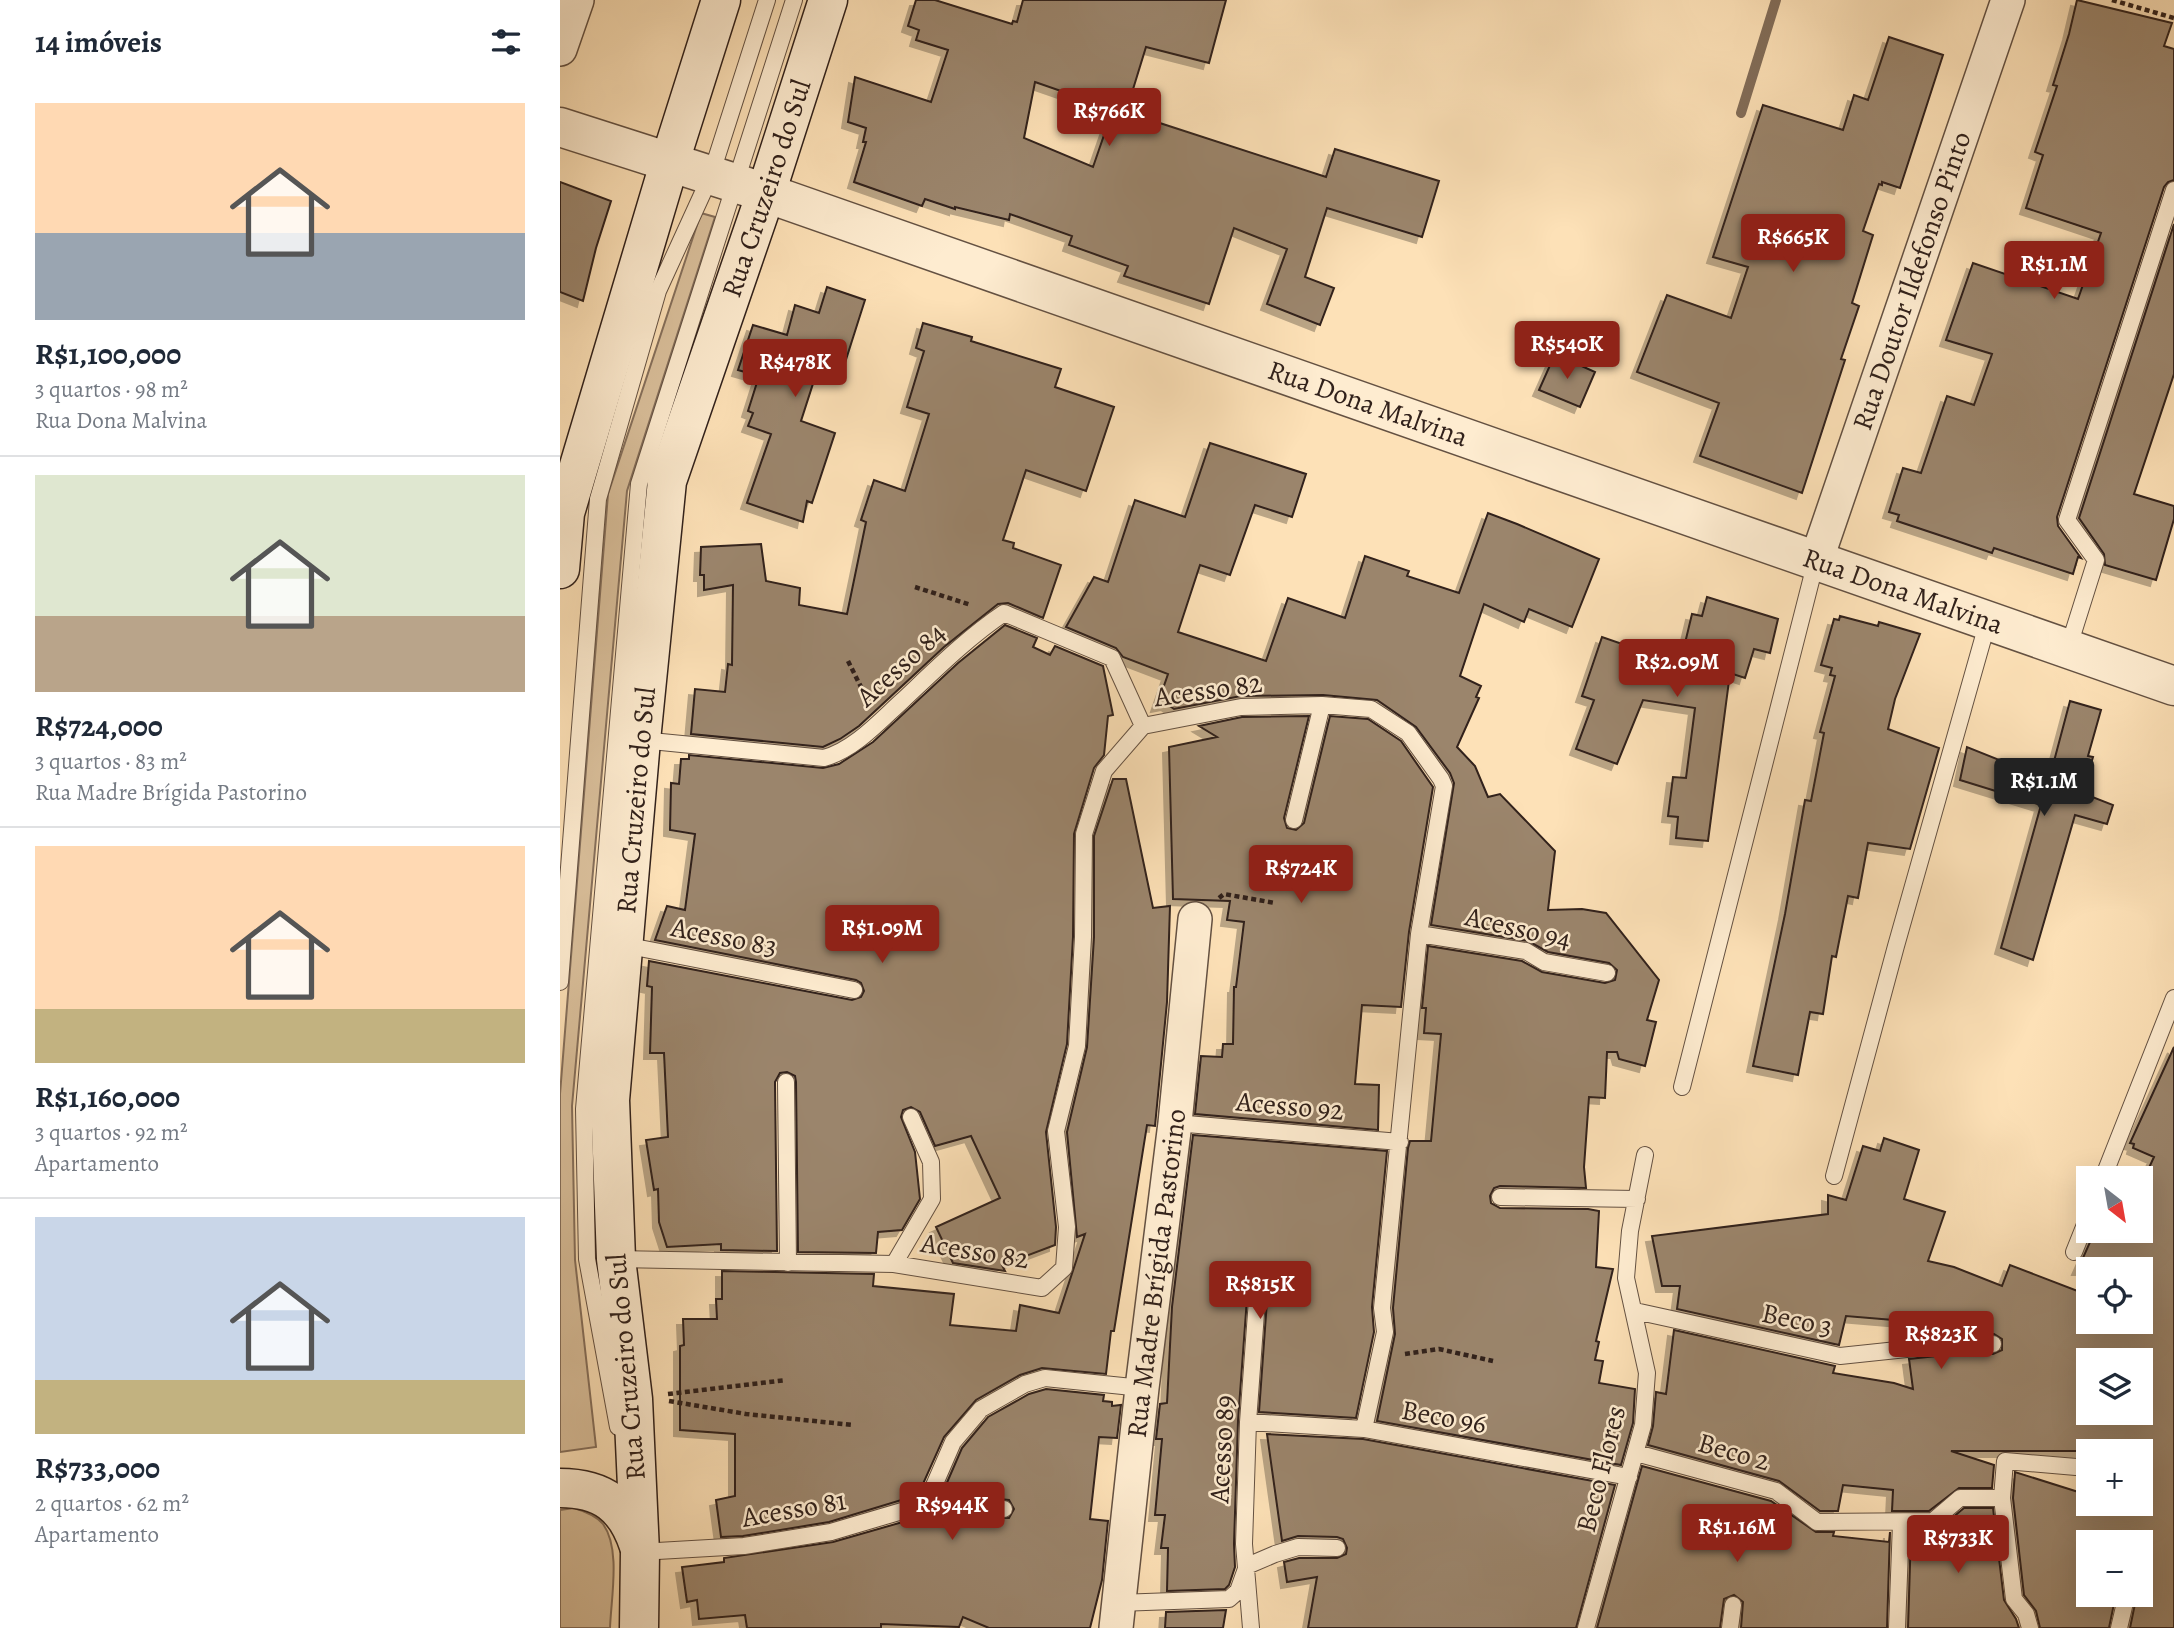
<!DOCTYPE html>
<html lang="pt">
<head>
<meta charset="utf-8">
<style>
  :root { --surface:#fff; --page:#f2f2f3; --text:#1f2937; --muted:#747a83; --line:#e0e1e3; --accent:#8f2418 }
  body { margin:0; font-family:Alegreya,serif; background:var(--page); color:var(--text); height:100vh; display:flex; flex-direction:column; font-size:26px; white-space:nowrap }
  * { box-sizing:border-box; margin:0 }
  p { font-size:23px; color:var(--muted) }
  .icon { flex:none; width:38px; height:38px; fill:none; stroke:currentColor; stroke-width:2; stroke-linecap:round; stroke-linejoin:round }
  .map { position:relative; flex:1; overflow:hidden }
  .drawer { display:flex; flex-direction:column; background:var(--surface); width:560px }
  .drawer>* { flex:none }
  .needle { width:46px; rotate:149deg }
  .fabs { position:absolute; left:1516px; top:1166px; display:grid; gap:14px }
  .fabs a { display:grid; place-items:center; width:77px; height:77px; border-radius:0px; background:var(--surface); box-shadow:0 7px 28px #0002; font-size:35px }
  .price { position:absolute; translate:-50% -60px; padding:0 16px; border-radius:7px; background:var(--accent); color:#fff; font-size:23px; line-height:46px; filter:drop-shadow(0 2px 4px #0008) }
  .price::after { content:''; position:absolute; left:50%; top:42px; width:21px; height:16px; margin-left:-10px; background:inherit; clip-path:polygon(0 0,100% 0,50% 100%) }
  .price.on { background:#222; color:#fff }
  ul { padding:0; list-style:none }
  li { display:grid; align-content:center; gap:14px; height:371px; padding:0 35px }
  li+li { border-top:2px solid var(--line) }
  li span { display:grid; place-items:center; height:217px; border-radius:0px; color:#555 }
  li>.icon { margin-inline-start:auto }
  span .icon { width:126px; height:126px; fill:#fffc; stroke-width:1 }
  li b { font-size:30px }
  h2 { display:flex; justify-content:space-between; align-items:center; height:84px; padding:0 35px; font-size:30px }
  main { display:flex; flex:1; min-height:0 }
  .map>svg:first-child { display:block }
</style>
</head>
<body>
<main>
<section class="drawer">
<h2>14 imóveis<svg class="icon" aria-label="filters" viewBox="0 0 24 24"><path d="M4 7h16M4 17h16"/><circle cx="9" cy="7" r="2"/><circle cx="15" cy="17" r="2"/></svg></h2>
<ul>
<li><span style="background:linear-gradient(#ffd9b3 60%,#9aa5b1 0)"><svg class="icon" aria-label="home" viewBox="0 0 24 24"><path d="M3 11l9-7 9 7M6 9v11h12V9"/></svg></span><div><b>R$1,100,000</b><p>3 quartos · 98 m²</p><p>Rua Dona Malvina</p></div></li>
<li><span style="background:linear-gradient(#dfe7d0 65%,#b9a48a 0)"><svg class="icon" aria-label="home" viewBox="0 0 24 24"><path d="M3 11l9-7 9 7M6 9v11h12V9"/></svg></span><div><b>R$724,000</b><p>3 quartos · 83 m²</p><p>Rua Madre Brígida Pastorino</p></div></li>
<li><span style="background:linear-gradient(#ffd9b3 75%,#c2b280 0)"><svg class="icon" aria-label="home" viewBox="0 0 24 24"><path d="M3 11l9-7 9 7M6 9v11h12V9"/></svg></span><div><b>R$1,160,000</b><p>3 quartos · 92 m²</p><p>Apartamento</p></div></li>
<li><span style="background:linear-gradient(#c9d6e8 75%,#c2b280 0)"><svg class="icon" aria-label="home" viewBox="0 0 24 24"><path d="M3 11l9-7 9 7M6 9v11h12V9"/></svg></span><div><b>R$733,000</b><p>2 quartos · 62 m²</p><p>Apartamento</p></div></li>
</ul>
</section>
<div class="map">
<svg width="1614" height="1628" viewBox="0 0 1614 1628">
  <defs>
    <filter id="shadow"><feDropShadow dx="-6" dy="6" stdDeviation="0" flood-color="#0004"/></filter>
  </defs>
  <rect width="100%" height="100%" fill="#fde1b7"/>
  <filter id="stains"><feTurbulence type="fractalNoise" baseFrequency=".00286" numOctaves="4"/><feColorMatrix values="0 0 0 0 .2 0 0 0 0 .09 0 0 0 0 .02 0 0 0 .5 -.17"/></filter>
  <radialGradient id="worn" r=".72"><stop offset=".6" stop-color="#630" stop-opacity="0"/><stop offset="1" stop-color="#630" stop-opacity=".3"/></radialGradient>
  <path fill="#dac09c" stroke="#86705c" stroke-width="2" d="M 141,213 L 155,217 L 67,491 L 12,1106 L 15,1260 L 36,1447 L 0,1452 L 0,1094 L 48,494 Z
    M 14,1508 C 24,1511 36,1515 43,1524 C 61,1549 51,1598 50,1628 L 0,1628 L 0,1510 Z"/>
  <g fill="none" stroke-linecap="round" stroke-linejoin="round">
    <path stroke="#826d59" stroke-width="10" d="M 1181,113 L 1216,0"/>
  </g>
  <path fill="#9b856c" stroke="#31211b" stroke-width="2" fill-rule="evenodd" filter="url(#shadow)" d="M 356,0 L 375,0 L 452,24 L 453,21 L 457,22 L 463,0 L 666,0 L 649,63 L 586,47 L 566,112 L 766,177 L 775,149 L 879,181 L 862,237 L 767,208 L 745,277 L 774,288 L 760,325 L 707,304 L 727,249 L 674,228 L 649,304 L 564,276 L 568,266 L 509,245 L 512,236 L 450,214 L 449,220 L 395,207 L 395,209 L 365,199 L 362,206 L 294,182 L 306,142 L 303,142 L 306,128 L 288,122 L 295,77 L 371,102 L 388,50 L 356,40 L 359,30 L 348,26 ZM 475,82 L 553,109 L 533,167 L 464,138 Z
    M 1517,0 L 1612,23 L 1604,46 L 1614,49 L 1614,180 L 1608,182 L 1604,187 L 1497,517 L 1498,526 L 1521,558 L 1518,557 L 1513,574 L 1434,548 L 1432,553 L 1394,540 L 1337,521 L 1339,515 L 1329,512 L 1343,468 L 1361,473 L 1387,396 L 1414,405 L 1432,354 L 1386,340 L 1413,263 L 1518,299 L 1541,233 L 1466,208 L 1483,155 L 1475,152 L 1497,86 L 1493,85 L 1509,34 Z
    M 1329,37 L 1383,55 L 1340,188 L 1322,182 L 1322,185 L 1319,184 L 1303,231 L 1313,235 L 1292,303 L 1299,306 L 1281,359 L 1285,360 L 1242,493 L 1140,456 L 1159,403 L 1077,372 L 1107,295 L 1171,318 L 1188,267 L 1153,257 L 1203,105 L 1283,130 L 1294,95 L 1308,100 Z
    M 0,182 L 51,201 L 36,248 L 23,301 L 0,292 Z
    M 1614,224 L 1614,374 L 1574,494 L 1614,506 L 1614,519 L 1596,580 L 1545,565 L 1544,554 L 1519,518 Z
    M 267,287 L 305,300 L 283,369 L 260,362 L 241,421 L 275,433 L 252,503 L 247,501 L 243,522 L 187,503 L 211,434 L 188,426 L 193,413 L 188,411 L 199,376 L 178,370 L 193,325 L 227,335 L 235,305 L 259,313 Z
    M 363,323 L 412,337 L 411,341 L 501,369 L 495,387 L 554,407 L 526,491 L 466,470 L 443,540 L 454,543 L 453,548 L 501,565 L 483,618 L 448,603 L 438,604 L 384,647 L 299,726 L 280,739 L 263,747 L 131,734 L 135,689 L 165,692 L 168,664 L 172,665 L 173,585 L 144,590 L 144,575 L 140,575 L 141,547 L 201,544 L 206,581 L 240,588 L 239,605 L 287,614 L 306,522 L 301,520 L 314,480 L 345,491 L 369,414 L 347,407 L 364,351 L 356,348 Z
    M 995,354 L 1035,372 L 1020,407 L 979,390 Z
    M 650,443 L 746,474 L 732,517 L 695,505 L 670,575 L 640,565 L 618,632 L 706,661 L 728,598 L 785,618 L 805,556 L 849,571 L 847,576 L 899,593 L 928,513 L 957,524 L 1039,559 L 1012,627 L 969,609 L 964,622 L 924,604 L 900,676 L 921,686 L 916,697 L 919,698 L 897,747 L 915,766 L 928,797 L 940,794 L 995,851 L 988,910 L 1022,909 L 1046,913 L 1099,980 L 1087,1020 L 1096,1022 L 1085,1066 L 1059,1059 L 1057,1052 L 1047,1052 L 1045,1098 L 1029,1097 L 1024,1167 L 1026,1188 L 940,1186 L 934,1188 L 930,1196 L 931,1203 L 940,1208 L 1028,1209 L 1039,1211 L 1036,1267 L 1053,1269 L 1036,1341 L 1039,1342 L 1035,1360 L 1043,1361 L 1039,1383 L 1075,1389 L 1073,1423 L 1061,1465 L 817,1421 L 835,1334 L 833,1308 L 848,1148 L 850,1141 L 871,1141 L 881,1034 L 864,1033 L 866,1008 L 862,1008 L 868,946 L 962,961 L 982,972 L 1045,983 L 1055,980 L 1057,970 L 1049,963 L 988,952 L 968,941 L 871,925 L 894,783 L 890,773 L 856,727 L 817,700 L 763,695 L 681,696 L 614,709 L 607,704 L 597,706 L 608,674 L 563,657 L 556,648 L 506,627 L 534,577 L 548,582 L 575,500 L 625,517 Z
    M 1147,597 L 1218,619 L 1210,653 L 1194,649 L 1185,678 L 1170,673 L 1148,841 L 1116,838 L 1118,817 L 1108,816 L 1113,777 L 1126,778 L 1135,708 L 1083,700 L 1057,764 L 1016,749 L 1034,700 L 1022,696 L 1042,637 L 1120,664 L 1132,614 L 1142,616 Z
    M 1280,616 L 1318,626 L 1319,622 L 1360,634 L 1335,699 L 1328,729 L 1379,748 L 1350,849 L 1308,843 L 1298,898 L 1288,896 L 1276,957 L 1272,956 L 1263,1014 L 1250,1012 L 1238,1075 L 1193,1066 L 1225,914 L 1245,800 L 1251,801 L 1264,733 L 1260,732 L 1275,676 L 1270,675 L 1272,668 L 1261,665 L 1274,619 L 1279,620 Z
    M 445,625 L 477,638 L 473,647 L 490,655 L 495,646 L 543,666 L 553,715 L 548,716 L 544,755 L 534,768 L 514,834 L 513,937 L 507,1044 L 486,1132 L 496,1227 L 495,1245 L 442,1265 L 445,1271 L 393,1263 L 376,1227 L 440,1198 L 411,1136 L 375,1146 L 360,1112 L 351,1107 L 343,1110 L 341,1117 L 355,1152 L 360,1199 L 342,1230 L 318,1232 L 316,1253 L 238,1252 L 236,1082 L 235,1076 L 227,1072 L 220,1073 L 215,1082 L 217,1251 L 161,1250 L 161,1244 L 107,1247 L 99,1222 L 98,1189 L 94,1190 L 86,1140 L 108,1137 L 104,1053 L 90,1053 L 92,987 L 87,986 L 89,961 L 292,1000 L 301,997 L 304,991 L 301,983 L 296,980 L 95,940 L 107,906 L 125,910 L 135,834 L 110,830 L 111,783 L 119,784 L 121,759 L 129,759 L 129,755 L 263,768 L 279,764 L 313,742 L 398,663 Z
    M 1510,701 L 1541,710 L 1528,756 L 1533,757 L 1522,793 L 1553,805 L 1547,824 L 1515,815 L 1473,960 L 1441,948 L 1481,805 L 1400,780 L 1407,747 L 1489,780 Z
    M 749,716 L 724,818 L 727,828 L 736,830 L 744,823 L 770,716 L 808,719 L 841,741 L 873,787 L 849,932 L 841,1007 L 802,1005 L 795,1084 L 819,1085 L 818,1130 L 635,1114 L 641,1056 L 662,1057 L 663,1044 L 673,1044 L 674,987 L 676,987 L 684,922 L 667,920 L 670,901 L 613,899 L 609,747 L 657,737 L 639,726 L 682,717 Z
    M 553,779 L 566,779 L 593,908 L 610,906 L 607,1002 L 595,1126 L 587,1125 L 554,1331 L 551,1331 L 546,1374 L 482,1368 L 460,1375 L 416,1400 L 384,1437 L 358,1495 L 269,1522 L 183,1536 L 161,1537 L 156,1500 L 175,1496 L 175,1434 L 120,1430 L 120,1346 L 124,1345 L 123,1319 L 157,1319 L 156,1299 L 162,1299 L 162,1271 L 314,1274 L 313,1286 L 394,1294 L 390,1325 L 456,1331 L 460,1305 L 499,1313 L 525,1234 L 517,1237 L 507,1132 L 527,1047 L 534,937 L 534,836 Z
    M 1614,1047 L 1614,1628 L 1570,1628 L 1577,1594 L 1580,1594 L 1580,1542 L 1528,1542 L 1528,1594 L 1556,1594 L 1549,1628 L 1480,1628 L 1476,1611 L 1464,1595 L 1453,1498 L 1455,1472 L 1528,1495 L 1528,1503 L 1553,1503 L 1580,1512 L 1580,1451 L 1391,1451 L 1434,1465 L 1432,1488 L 1399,1488 L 1369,1511 L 1332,1511 L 1333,1490 L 1283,1485 L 1278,1511 L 1260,1511 L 1219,1481 L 1088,1445 L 1093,1426 L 1096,1392 L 1106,1394 L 1114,1330 L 1275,1366 L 1273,1373 L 1334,1383 L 1353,1389 L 1349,1359 L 1395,1354 L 1433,1354 L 1442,1350 L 1442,1339 L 1434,1334 L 1393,1334 L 1347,1338 L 1345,1321 L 1286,1316 L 1279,1345 L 1117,1309 L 1120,1286 L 1102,1286 L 1092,1236 L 1268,1214 L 1268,1195 L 1286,1200 L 1303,1146 L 1320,1151 L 1324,1138 L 1359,1150 L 1344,1199 L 1385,1212 L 1368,1261 L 1394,1267 L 1442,1286 L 1450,1265 L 1528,1295 L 1528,1321 L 1580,1321 L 1580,1269 L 1518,1269 L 1534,1233 L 1544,1238 L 1546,1230 L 1580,1230 L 1580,1187 L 1594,1157 L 1573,1148 L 1574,1144 L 1570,1143 ZM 1528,1360 L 1580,1360 L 1580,1412 L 1528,1412 Z
    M 633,1135 L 827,1151 L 812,1307 L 814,1332 L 796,1418 L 699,1412 L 709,1273 L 704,1263 L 694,1263 L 689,1271 L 678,1421 L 674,1544 L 675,1567 L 669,1585 L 665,1589 L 607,1591 L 608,1548 L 601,1548 L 605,1515 L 595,1515 L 602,1439 L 596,1439 L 600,1404 L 607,1403 L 612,1307 Z
    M 486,1389 L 544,1395 L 543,1401 L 552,1402 L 552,1406 L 561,1405 L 557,1438 L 539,1437 L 530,1519 L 548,1521 L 542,1580 L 530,1628 L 429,1628 L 403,1617 L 399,1627 L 321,1624 L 321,1628 L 187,1628 L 185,1615 L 139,1619 L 137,1600 L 127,1602 L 122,1567 L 164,1562 L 164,1558 L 273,1542 L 367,1515 L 449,1518 L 454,1509 L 449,1500 L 382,1494 L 402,1448 L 428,1417 L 469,1394 Z
    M 707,1434 L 803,1439 L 1055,1485 L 1016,1628 L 748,1628 L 757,1577 L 727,1582 L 724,1562 L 739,1558 L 777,1558 L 786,1554 L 787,1548 L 783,1539 L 777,1537 L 738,1536 L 722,1541 Z
    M 1082,1466 L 1211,1501 L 1256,1532 L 1274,1532 L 1273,1536 L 1329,1542 L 1330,1532 L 1327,1628 L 1181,1628 L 1183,1602 L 1174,1595 L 1164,1599 L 1160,1628 L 1037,1628 Z
    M 1404,1508 L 1433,1508 L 1444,1600 L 1456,1619 L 1459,1628 L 1348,1628 L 1351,1532 L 1379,1529 Z
    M 666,1610 L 663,1628 L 605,1628 L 606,1612 Z"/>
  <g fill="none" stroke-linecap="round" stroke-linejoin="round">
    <defs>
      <path id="service" d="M 1508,649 L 1536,560 L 1507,520 L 1614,190
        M 81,740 L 264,758 C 294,750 320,721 342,701 C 375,670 407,638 444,613 L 552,658 L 583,726
        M 734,820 L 762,705
        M 859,934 L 966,951 L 984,962 L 1047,973
        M 64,945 L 294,990
        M 0,982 L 38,499 L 98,291 L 151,175 L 207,0
        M 226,1082 L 228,1263
        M 1122,1087 L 1256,561
        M 615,1123 L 840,1142
        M 1274,1176 L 1336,946 L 1428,621
        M 1543,1178 L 1614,998
        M 940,1197 L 1077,1199
        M 1514,1252 L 1528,1217
        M 56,1259 L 334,1264 L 482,1288 L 504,1268 L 507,1227 L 496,1131 L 517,1046 L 523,937 L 524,834 L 544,771 L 583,726 L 681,707 L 762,705 L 811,709 L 848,733 L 881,779 L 884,786 L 859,934 L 822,1308 L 825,1332 L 804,1429
        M 334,1264 L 372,1199 L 371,1162 L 351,1117
        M 1075,1311 L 1280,1356 L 1394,1344 L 1433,1344
        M 688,1422 L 804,1429 L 1069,1477
        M 58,1427 L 27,1259 L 24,1109 L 79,484 L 234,0
        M 1076,1453 L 1216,1491 L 1257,1522 L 1373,1521 L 1400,1498 L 1442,1498 L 1454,1599 L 1466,1614 L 1470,1628
        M 1442,1498 L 1445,1461 L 1516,1467
        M 366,1504 L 444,1509
        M 80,1549 L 80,1552 L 184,1546 L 271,1532 L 366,1504 L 393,1442 L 421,1409 L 465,1384 L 485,1378 L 582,1388
        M 558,1603 L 669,1599 L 678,1591 L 687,1566 L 715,1554 L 738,1547 L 777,1548
        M 691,1628 L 684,1544 L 688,1422 L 699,1272
        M 1026,1628 L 1083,1425 L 1087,1373 L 1066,1278 L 1070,1231 L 1085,1155
        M 1170,1628 L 1173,1605
        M 1337,1628 L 1341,1523
        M 1559,1628 L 1567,1594"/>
      <g id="minor">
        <path d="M 0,49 L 17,0"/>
        <path id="s1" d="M 1256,561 L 1448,0"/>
        <path id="s2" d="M 556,1628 L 582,1388 L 615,1123 L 635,919"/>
      </g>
      <g id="tertiary">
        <path id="s3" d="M 0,127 L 206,193 L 1614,686"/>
      </g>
      <g id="secondary">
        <path d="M 0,569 L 5,513 L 110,161 L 161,0"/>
        <path d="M 0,1488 C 43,1488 66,1506 79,1546"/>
        <path id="s4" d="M 79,1628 L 80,1552 L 73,1399 L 56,1259 L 50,1100 L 81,740 L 107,481 L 206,193 L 268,0"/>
      </g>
    </defs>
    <use href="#service" stroke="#645142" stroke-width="18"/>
    <use href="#minor" stroke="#645142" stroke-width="36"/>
    <use href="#tertiary" stroke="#645142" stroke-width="41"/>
    <use href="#secondary" stroke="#31211b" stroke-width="41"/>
    <path stroke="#31211b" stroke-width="4.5" stroke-dasharray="5 3.5" stroke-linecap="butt" d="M 1552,0 L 1614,18
      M 355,587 L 411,605
      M 288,661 L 308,701
      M 659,898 L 664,894 L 715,903
      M 845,1354 L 879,1349 L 933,1361
      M 108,1394 L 226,1380
      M 109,1401 L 186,1414 L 293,1425"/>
    <use href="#service" stroke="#feecd0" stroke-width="16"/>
    <use href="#minor" stroke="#feecd0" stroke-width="33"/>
    <use href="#tertiary" stroke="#feecd0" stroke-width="38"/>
    <use href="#secondary" stroke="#feecd0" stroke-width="38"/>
  </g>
  <g text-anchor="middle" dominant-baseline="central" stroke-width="5" stroke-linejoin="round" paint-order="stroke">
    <g font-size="28" fill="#31211b" stroke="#feecd0">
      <text stroke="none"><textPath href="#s4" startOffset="1460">Rua Cruzeiro do Sul</textPath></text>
      <text stroke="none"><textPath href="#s1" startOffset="296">Rua Doutor Ildefonso Pinto</textPath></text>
      <text stroke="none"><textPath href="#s3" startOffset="854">Rua Dona Malvina</textPath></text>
      <text stroke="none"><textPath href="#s3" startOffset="1421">Rua Dona Malvina</textPath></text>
      <text transform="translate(341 665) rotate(-42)">Acesso 84</text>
      <text transform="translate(648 690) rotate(-8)">Acesso 82</text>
      <text stroke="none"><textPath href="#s4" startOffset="830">Rua Cruzeiro do Sul</textPath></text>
      <text transform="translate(958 928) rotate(13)">Acesso 94</text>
      <text transform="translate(164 937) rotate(11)">Acesso 83</text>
      <text transform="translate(730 1106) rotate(5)">Acesso 92</text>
      <text transform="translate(415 1251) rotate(9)">Acesso 82</text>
      <text stroke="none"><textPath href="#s2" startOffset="357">Rua Madre Brígida Pastorino</textPath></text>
      <text transform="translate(1237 1320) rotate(12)">Beco 3</text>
      <text transform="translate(66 1367) rotate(-95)">Rua Cruzeiro do Sul</text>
      <text transform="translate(884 1417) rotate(10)">Beco 96</text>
      <text transform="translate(662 1449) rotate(-87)">Acesso 89</text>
      <text transform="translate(1174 1452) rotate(16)">Beco 2</text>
      <text transform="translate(1041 1469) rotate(-76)">Beco Flores</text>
      <text transform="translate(234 1509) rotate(-10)">Acesso 81</text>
    </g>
  </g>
  <rect width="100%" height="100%" filter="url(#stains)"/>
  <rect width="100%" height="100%" fill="url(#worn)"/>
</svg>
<div class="fabs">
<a><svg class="needle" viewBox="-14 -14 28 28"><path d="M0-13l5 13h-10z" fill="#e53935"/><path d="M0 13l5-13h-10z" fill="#747a83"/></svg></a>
<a><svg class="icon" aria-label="locate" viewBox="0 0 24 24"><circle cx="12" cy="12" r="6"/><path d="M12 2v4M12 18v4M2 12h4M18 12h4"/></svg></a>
<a><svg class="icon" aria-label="layers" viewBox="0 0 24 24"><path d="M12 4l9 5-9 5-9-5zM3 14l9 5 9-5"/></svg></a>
<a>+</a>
<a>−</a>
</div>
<b class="price" style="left:549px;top:148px">R$766K</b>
<b class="price" style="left:1233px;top:274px">R$665K</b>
<b class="price" style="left:1494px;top:301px">R$1.1M</b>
<b class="price" style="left:1007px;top:381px">R$540K</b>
<b class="price" style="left:235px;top:399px">R$478K</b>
<b class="price" style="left:1117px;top:699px">R$2.09M</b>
<b class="price on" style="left:1484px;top:818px">R$1.1M</b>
<b class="price" style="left:741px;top:905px">R$724K</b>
<b class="price" style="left:322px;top:965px">R$1.09M</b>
<b class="price" style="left:700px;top:1321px">R$815K</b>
<b class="price" style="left:1381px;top:1371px">R$823K</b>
<b class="price" style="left:392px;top:1542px">R$944K</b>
<b class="price" style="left:1177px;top:1564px">R$1.16M</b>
<b class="price" style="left:1398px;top:1575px">R$733K</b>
</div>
</main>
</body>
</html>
